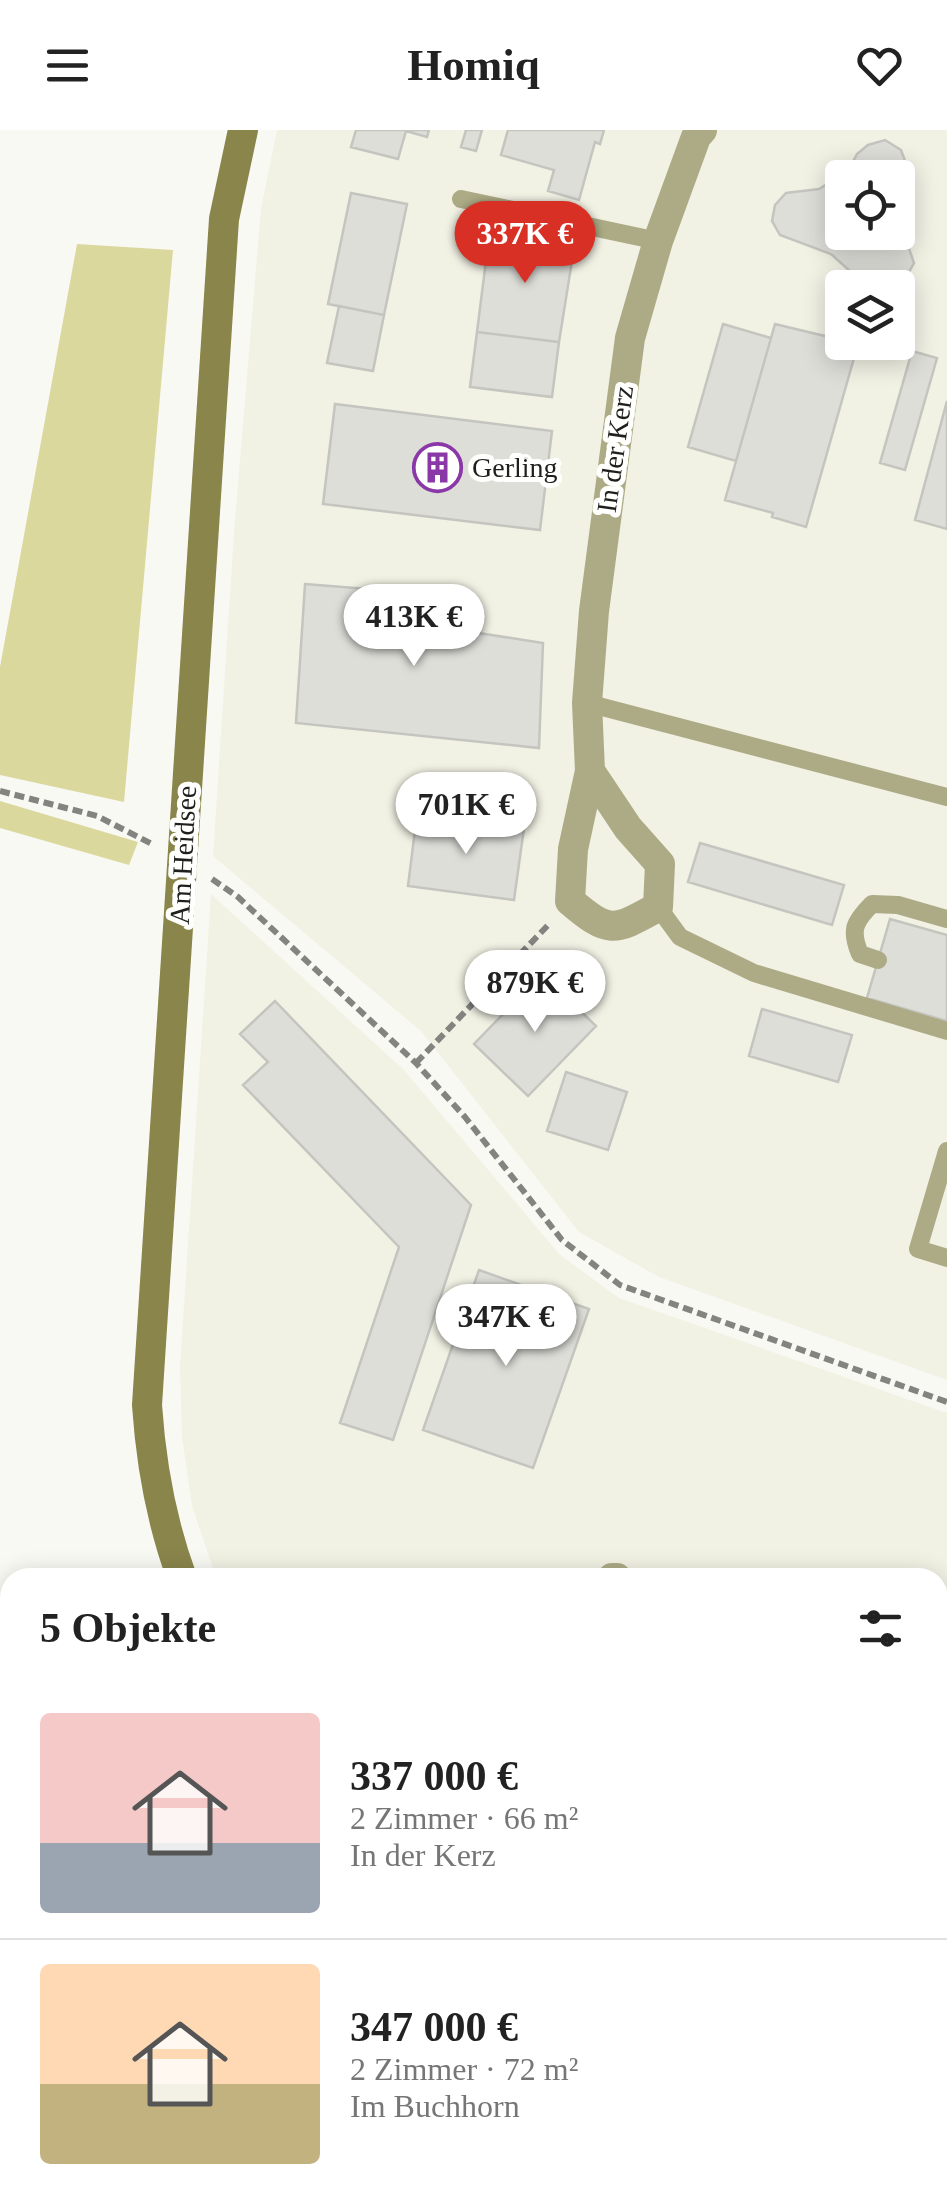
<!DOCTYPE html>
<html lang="de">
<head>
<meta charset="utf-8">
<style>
  :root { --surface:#fff; --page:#f2f2f2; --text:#222; --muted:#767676; --line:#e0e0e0; --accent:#d93025 }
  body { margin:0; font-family:"Times New Roman",serif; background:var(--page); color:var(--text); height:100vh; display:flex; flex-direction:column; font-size:38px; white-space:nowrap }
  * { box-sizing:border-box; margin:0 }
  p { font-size:32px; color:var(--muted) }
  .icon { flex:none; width:55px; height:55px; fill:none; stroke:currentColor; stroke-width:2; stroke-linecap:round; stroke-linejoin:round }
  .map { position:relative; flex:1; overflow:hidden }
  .details { position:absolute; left:0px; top:1438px; width:948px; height:642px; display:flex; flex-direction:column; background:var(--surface); border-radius:30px 30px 0 0; box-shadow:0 5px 25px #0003 }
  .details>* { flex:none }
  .controls { position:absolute; left:825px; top:30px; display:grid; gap:20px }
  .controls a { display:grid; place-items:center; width:90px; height:90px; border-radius:10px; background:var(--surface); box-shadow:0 5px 25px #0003; font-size:50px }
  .price { position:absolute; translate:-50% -85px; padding:0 22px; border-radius:35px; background:#fff; color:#222; font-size:32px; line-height:65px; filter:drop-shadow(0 2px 5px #0008) }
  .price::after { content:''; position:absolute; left:50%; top:60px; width:30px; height:22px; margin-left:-15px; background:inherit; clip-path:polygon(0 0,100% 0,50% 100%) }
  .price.on { background:var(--accent); color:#fff }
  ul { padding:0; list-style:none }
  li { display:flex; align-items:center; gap:30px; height:250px; padding:0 40px }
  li+li { border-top:2px solid var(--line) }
  li span { display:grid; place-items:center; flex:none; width:280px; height:200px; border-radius:10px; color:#555 }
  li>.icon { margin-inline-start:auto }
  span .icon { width:120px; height:120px; fill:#fffc; stroke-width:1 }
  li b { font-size:42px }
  h2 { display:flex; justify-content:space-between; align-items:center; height:120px; padding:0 40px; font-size:42px }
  header { display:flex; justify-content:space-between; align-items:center; height:130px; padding:0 40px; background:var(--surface); font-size:45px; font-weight:700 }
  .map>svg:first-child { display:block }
</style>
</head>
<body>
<header><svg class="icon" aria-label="menu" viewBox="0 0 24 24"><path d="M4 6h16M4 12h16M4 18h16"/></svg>Homiq<svg class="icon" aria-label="heart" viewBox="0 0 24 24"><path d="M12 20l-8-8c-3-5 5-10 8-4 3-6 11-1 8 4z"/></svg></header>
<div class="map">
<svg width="947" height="2078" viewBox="0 0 947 2078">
  <rect width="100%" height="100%" fill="#f9f9f4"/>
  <path fill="#f1f1e4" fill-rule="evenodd" d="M 277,0 L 947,0 L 947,1250 L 659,1147 L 579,1102 L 421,901 L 213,726 L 234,403 L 261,79 ZM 842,48 L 898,48 L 898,102 L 842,102 ZM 842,158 L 898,158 L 898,212 L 842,212 Z
    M 211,764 L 404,940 L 560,1125 L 619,1168 L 947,1283 L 947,1768 L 938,1772 L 938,1448 L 216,1447 L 192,1376 L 182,1307 L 180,1236 Z"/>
  <path fill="#dbd89e" d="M 77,114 L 173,120 L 124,672 L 0,645 L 0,537 Z
    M 0,671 L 138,712 L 129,735 L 0,698 Z
    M 947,1844 L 947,1958 L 938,1954 L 938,1847 Z"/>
  <path fill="#deded9" stroke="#c5c5c0" stroke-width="2.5" fill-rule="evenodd" d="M 356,0 L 429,0 L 427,7 L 406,1 L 398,29 L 351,17 Z
    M 466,0 L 482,0 L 476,21 L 461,17 Z
    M 508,0 L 604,0 L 600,14 L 595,12 L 579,70 L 548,61 L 554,40 L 501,25 Z
    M 885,10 L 901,20 L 907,36 L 901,60 L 903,101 L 914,133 L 906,147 L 885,158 L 872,158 L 863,153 L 831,124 L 780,105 L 772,91 L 775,75 L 786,63 L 819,59 L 848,41 L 857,24 L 868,15 ZM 842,48 L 898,48 L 898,102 L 842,102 Z
    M 351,63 L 407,74 L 384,185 L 328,174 Z
    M 490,99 L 575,112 L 559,212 L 477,202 Z
    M 339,176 L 384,185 L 373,241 L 327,233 Z
    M 723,194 L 771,208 L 736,331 L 688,317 Z
    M 775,194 L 858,214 L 806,397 L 772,387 L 773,383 L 725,370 Z
    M 477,202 L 559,212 L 552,267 L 470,257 Z
    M 912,221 L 937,228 L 905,340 L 880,333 Z
    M 947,271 L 947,399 L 915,390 Z
    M 335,274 L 552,301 L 540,400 L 323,374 Z
    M 305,454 L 454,466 L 472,502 L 543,513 L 539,618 L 296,593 Z
    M 417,684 L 524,698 L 514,770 L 408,756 Z
    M 700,713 L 844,755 L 832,795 L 688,752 Z
    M 890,789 L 947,805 L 947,891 L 867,868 Z
    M 542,844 L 596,896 L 528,966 L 474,914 Z
    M 275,871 L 471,1075 L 393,1310 L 340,1293 L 399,1117 L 243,955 L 268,932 L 240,904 Z
    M 762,879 L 852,905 L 838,952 L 749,926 Z
    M 566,942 L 627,962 L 608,1020 L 547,1001 Z
    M 479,1140 L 589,1179 L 533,1338 L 423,1300 Z
    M 938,1601 L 947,1604 L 947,1676 L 938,1681 Z"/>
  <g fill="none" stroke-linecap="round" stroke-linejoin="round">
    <path stroke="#838380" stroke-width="6" stroke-dasharray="10 5" stroke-linecap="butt" d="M 0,661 L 97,686 L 154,715
      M 212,749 L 238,767 L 416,933 L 465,987 L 562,1110 L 620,1155 L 947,1272
      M 416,933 L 550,793
      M 938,1781 L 947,1776"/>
    <path stroke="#adab85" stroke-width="18" d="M 461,69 L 658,111
      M 587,573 L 947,667
      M 658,777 L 680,807 L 754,843 L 947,901
      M 878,830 L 860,824 C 850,800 854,792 872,774 L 898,775 L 947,789
      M 947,1021 L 918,1119 L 947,1128"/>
    <path stroke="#adab85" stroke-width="30" d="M 590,641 L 628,698 L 660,734 L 658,777 C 614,801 610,805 570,771 L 573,719 L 590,641 L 587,573 L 594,481 L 630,208 L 658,111 L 696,7 L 702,0
      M 612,1448 L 617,1448
      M 938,1560 L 947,1563
      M 938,2024 L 947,2012
      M 899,2078 L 902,2070"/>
    <path stroke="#89854b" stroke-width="30" d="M 182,1448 C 161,1391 151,1335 147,1275 L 224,89 L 243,0
      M 938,1823 L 947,1821
      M 938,1976 L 947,1977"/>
  </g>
  <defs>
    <symbol id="building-ring" viewBox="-11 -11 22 22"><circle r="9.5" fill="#fffffe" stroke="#8a38a7" stroke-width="1.5"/><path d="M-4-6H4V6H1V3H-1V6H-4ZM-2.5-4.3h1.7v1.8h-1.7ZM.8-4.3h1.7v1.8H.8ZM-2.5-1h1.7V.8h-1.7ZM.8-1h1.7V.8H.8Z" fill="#8a38a7"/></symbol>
  </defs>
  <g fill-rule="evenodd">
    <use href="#building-ring" x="410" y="310" width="55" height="55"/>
  </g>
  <g text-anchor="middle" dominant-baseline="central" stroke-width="10" stroke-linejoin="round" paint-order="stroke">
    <g font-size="28" fill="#1f1f1e" stroke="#fffffe">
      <text transform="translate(615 319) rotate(-82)">In der Kerz</text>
      <text transform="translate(183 725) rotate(-87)">Am Heidsee</text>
    </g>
    <g font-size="28" fill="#1f1f1e" stroke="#fffffe" text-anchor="start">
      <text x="472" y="337">Gerling</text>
    </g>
  </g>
</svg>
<div class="controls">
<a><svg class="icon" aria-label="locate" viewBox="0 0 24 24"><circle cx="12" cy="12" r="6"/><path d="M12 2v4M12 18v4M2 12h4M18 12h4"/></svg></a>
<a><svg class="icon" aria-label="layers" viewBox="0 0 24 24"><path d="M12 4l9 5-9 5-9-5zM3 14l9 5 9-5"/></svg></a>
</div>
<b class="price on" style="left:525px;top:156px">337K €</b>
<b class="price" style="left:414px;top:539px">413K €</b>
<b class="price" style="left:466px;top:727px">701K €</b>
<b class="price" style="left:535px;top:905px">879K €</b>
<b class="price" style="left:506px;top:1239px">347K €</b>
<section class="details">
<h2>5 Objekte<svg class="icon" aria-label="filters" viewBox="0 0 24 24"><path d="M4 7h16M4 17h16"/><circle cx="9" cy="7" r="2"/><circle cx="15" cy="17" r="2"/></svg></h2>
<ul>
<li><span style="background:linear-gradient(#f6c9c9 65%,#9aa5b1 0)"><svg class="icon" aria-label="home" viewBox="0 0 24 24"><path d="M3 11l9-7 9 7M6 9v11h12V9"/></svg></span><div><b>337 000 €</b><p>2 Zimmer · 66 m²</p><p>In der Kerz</p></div></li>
<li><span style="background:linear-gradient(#ffd9b3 60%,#c2b280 0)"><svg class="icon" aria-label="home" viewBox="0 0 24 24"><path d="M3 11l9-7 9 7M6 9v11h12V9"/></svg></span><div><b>347 000 €</b><p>2 Zimmer · 72 m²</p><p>Im Buchhorn</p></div></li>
</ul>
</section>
</div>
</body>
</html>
